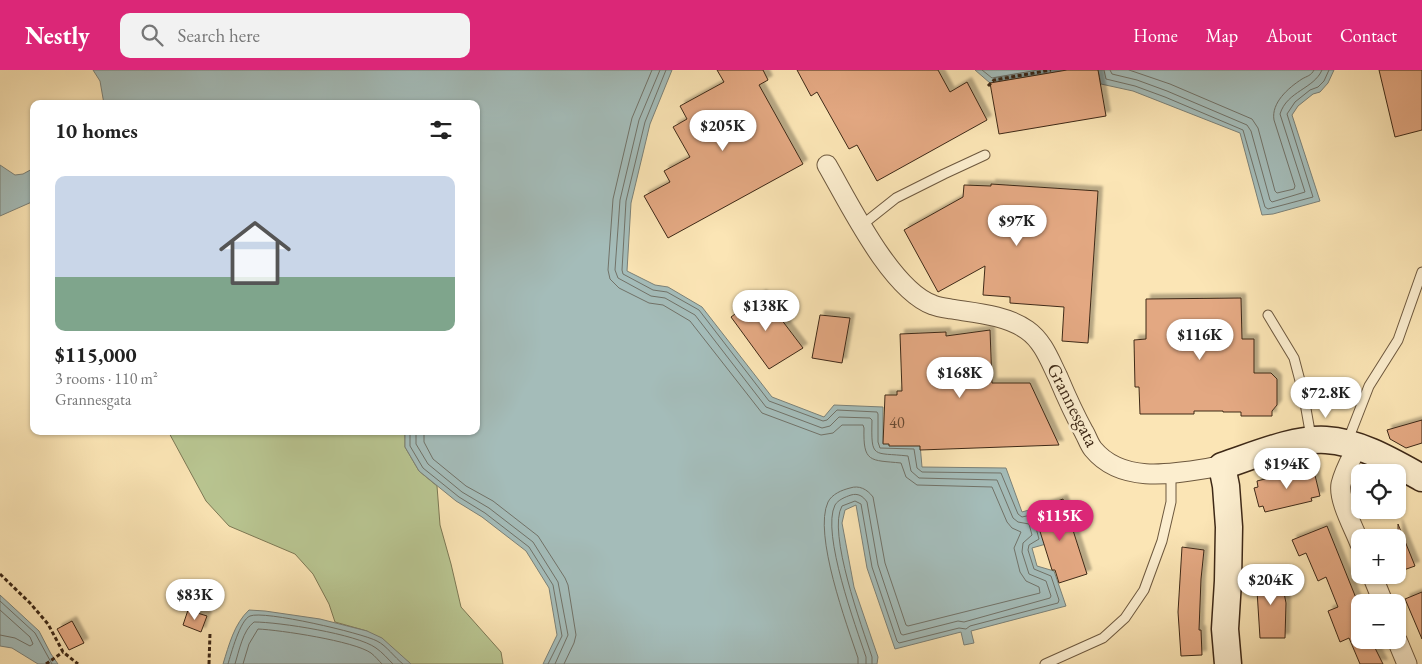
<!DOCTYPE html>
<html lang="en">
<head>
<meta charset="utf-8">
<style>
  :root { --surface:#fff; --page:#f2f2f2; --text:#222; --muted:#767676; --line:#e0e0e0; --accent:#db2777 }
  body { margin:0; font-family:"EB Garamond",serif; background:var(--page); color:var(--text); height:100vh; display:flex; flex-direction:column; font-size:19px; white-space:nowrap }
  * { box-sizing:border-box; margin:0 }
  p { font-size:16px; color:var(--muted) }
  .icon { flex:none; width:28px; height:28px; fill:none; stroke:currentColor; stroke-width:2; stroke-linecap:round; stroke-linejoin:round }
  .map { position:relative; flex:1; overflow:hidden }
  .side { position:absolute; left:30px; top:30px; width:450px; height:335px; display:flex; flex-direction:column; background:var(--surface); border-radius:10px; box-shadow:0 1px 4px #0004 }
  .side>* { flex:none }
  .buttons { position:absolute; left:1351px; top:394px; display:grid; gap:10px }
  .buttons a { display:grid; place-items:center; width:55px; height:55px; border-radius:10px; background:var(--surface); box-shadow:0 1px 4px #0004; font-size:25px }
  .price { position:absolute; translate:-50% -42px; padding:0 11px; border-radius:18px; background:#fff; color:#222; font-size:16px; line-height:32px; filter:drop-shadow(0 1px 2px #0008) }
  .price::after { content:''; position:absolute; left:50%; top:30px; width:15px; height:11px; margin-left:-8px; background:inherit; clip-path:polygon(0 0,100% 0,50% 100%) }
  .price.current { background:var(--accent); color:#fff }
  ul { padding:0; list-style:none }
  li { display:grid; align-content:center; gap:10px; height:265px; padding:0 25px }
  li+li { border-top:1px solid var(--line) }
  li span { display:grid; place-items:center; height:155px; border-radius:10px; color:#555 }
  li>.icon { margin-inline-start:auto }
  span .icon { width:90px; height:90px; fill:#fffc; stroke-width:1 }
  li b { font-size:21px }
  h2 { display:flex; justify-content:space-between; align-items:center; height:60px; padding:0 25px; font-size:21px }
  header { display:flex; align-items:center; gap:30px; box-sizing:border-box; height:70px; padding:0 25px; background:var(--accent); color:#fff }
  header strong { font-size:24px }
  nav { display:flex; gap:28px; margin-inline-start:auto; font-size:18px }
  .search { width:350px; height:45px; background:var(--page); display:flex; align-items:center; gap:12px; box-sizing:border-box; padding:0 18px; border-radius:10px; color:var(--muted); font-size:19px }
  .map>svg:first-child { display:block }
</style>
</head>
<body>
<header>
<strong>Nestly</strong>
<div class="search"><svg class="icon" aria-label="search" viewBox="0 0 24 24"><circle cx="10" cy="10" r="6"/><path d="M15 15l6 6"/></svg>Search here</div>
<nav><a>Home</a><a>Map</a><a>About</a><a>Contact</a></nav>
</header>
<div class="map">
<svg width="1422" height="594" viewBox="0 0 1422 594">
  <defs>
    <filter id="shadow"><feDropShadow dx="4.5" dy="-4.5" stdDeviation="1" flood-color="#0004"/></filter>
  </defs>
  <rect width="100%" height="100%" fill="#fbe5b5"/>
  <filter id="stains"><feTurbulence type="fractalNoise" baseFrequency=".004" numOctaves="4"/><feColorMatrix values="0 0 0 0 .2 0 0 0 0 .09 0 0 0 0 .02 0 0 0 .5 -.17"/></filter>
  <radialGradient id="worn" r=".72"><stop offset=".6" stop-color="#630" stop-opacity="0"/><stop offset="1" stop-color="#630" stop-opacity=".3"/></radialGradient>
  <path fill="#b9c692" stroke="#7c7854" d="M 168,361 L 405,361 L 405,377 L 419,401 L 437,416 L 440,455 L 451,494 L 461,537 L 501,582 L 503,594 L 411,594 L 367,561 L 335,552 L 329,534 L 313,504 L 295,484 L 229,456 L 206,431 Z"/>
  <path fill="#a4bcb9" stroke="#7b8178" d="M 93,0 L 672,0 L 650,54 L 631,133 L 627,201 L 655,215 L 668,217 L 702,237 L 772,327 L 824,347 L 834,335 L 883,337 L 883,373 L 920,374 L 922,397 L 1006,398 L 1022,442 L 1036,438 L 1046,474 L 1032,478 L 1037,496 L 1054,501 L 1066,536 L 971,561 L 974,573 L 964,575 L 961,562 L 895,579 L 867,498 L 856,435 L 845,440 L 842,453 L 854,517 L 878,587 L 877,594 L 543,594 L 557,565 L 549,518 L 526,481 L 482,447 L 456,431 L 419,401 L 405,377 L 405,361 L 476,361 L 476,34 L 104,34 L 100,11 Z
    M 975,0 L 1068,0 L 990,13 Z
    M 1098,0 L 1334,0 L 1328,13 L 1320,22 L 1313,24 L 1298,36 L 1292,45 L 1320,131 L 1273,144 L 1262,145 L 1240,63 L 1133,21 L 1101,14 Z
    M 0,95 L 15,105 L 23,104 L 34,98 L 34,131 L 0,146 Z
    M 0,525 L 39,561 L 51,584 L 58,594 L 38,594 L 12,578 L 0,576 Z
    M 249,540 L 265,541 L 320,549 L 367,561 L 382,568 L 411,594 L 223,594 C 229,575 234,554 249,540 Z"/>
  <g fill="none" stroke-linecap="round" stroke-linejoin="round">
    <path stroke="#717268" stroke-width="1" d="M 652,0 L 632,48 L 613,129 L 608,200 L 610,209 L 619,218 L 649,233 L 663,235 L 690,251 L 762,343 L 821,365 L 833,363 L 842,355 L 863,355 L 864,358 C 863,393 870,390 901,393 L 906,407 L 917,415 L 992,417 L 1007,452 L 1012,458 L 1021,462 L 1014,478 L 1020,502 L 1026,511 L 1039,517 L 1040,523 L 908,556 L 906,555 L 885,493 L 873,427 C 867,419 859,415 850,418 C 842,420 832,424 828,432 C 813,464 847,555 858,588 L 858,594
      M 660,0 L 639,50 L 620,130 L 615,200 L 618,208 L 651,226 L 665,228 L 695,245 L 766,337 L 822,358 L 830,356 L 839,347 L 870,348 L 872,350 C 871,390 873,382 908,386 L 911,401 L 919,408 L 997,410 L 1013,448 L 1018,452 L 1029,454 L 1032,465 L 1023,473 L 1022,482 L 1029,504 L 1046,511 L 1051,526 L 1050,528 L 964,552 L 958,551 L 903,565 L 901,564 L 878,495 L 867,432 C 863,426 858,423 851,425 C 845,427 838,430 835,435 C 821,463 856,557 866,587 L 866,594
      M 666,0 L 645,52 L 626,131 L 622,200 L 623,204 L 653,220 L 667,222 L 699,240 L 769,331 L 823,351 L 827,350 L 837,340 L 877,342 L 878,344 L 878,372 L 880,378 L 914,379 L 917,398 L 922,402 L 1001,403 L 1018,444 L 1022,447 L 1031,445 L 1033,447 L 1039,469 L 1029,475 L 1028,480 L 1034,499 L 1051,506 L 1059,530 L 1058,533 L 970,556 L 966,559 L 959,558 L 899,573 L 897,571 L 872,497 L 861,434 L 855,431 L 842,436 C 827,462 862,557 872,587 L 872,594
      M 982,0 L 992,8 L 1038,0
      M 1104,0 L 1106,9 L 1135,16 L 1165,27 L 1243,60 L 1265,137 L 1268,139 L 1313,127 L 1287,44 L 1295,32 L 1310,20 L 1318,17 L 1324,11 L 1329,0
      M 1110,0 L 1112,4 L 1137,10 L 1167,21 L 1247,55 L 1251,61 L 1270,130 L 1272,132 L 1305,122 L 1280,44 C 1287,21 1314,19 1322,0
      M 1129,0 L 1170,14 L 1252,49 L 1258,58 L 1275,121 L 1277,123 L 1294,119 L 1295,116 L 1274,50 C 1271,33 1288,18 1302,9 C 1307,6 1311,6 1314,0
      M 410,361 L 410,376 L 423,398 L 459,427 L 485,443 L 529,477 L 553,515 L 562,566 L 548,594
      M 416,361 L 416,374 L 428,394 L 462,422 L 489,438 L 533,472 L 558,512 L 568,565 L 555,594
      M 424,361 L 424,372 L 433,389 L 466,416 L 493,431 L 538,466 L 565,508 L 568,515 L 576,565 L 574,573 L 564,594
      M 0,531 L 35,563 L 52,594
      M 0,540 L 30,567 L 33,574 L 30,576 L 15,568 L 0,565
      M 228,594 C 231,584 240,550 250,546 C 264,540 362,563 377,571 C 387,576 394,587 403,594
      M 235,594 C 239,581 243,560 254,552 C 279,552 357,564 376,578 C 382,582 388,589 393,594
      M 243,594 L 249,574 L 258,559 C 280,560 354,571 371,583 C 375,586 379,591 382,594"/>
  </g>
  <path fill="#e3a882" stroke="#3e2917" filter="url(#shadow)" d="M 717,0 L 763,0 L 768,10 L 759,15 L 803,94 L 668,168 L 644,126 L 670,112 L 664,101 L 690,87 L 673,57 L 687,49 L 680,36 L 724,12 Z
    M 797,0 L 938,0 L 950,22 L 967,12 L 987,50 L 877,111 L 857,75 L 849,79 L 817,22 L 811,26 Z
    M 1067,0 L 1098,0 L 1106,46 L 999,64 L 990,13 Z
    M 1379,0 L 1422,0 L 1422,60 L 1395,67 Z
    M 991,114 L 1098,121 L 1088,273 L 1062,271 L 1064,237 L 1010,233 L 1010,227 L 983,225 L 985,196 L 938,222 L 904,160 L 963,127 L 964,115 L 991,116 Z
    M 762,224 L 803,278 L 769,299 L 731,247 Z
    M 1241,228 L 1242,269 L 1254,269 L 1254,303 L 1271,303 L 1277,309 L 1277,335 L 1272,341 L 1272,346 L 1241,346 L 1241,342 L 1223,342 L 1223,341 L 1194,341 L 1194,344 L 1140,344 L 1139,317 L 1135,317 L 1134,270 L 1146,269 L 1146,229 Z
    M 820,245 L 850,248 L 842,293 L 812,288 Z
    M 990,260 L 992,313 L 1030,313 L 1059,375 L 920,380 L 920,376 L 889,376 L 889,374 L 883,374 L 885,325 L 897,325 L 897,321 L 902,321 L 900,264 L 946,262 L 946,266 Z
    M 1422,350 L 1422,373 L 1406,378 L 1390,369 L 1387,360 Z
    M 1313,397 L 1320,426 L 1311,428 L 1312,431 L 1265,442 L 1263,436 L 1259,437 L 1254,418 L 1258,417 L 1257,411 Z
    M 1063,429 L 1087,504 L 1059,513 L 1055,500 L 1052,500 L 1038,455 L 1040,454 L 1036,439 Z
    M 1398,454 L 1415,496 L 1398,502 Z
    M 1327,456 L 1360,538 L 1360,570 L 1371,570 L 1383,594 L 1360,594 L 1349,568 L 1340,572 L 1328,541 L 1338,537 L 1326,507 L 1318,511 L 1306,483 L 1299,486 L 1292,470 Z
    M 1182,477 L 1204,480 L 1201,509 L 1199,560 L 1201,560 L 1202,585 L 1181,586 L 1178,542 Z
    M 1280,502 L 1286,533 L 1285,568 L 1260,568 L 1256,505 Z
    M 1422,522 L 1422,569 L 1405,529 Z
    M 188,540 L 207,546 L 201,562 L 183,555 Z
    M 72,551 L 84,573 L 69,580 L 57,559 Z"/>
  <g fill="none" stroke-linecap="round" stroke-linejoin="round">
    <defs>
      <path id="lane" d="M 862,155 L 896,128 L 944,104 L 985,85
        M 1268,245 L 1294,288 L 1303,322 L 1311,367
        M 1348,370 L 1369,316 L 1398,270 L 1422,202
        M 1045,594 L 1103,568 L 1125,548 L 1144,520 L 1162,471 L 1171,432 L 1171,404"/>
      <path id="street" d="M 827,95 C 849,133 891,220 933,235 C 938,237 945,238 951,239 C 976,243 1006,245 1027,260 C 1043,271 1050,291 1058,307 C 1066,326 1074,344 1084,362 C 1087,367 1089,374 1093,379 C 1124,417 1181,402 1222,396
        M 1357,377 C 1351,389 1344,401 1341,414 C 1338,430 1354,458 1360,474
        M 1372,505 L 1383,532
        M 1397,570 L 1407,594"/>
      <path id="secondary" d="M 1228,594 L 1225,559 L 1228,511 L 1229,457 L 1226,416 L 1222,396 C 1253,386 1293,368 1326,370 C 1360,372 1393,392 1422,408"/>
    </defs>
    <use href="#lane" stroke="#6d583e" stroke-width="11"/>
    <use href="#street" stroke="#6d583e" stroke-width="21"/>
    <use href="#secondary" stroke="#3e2917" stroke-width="29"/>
    <path stroke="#3e2917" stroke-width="3" stroke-dasharray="4 2.5" stroke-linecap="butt" d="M 988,16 L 994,10 L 1051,0
      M 0,504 L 30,533 L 48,554 L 63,582 L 78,594
      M 46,594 L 63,582
      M 209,594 L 210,563"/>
    <use href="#lane" stroke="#fceecf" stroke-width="9"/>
    <use href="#street" stroke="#fceecf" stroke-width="19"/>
    <use href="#secondary" stroke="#fceecf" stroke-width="26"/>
  </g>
  <g text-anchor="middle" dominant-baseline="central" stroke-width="5" stroke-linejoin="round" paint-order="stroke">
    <g font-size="16" fill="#674932">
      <text x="897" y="352">40</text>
    </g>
    <g font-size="19" fill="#3e2917" stroke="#fceecf">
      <text transform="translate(1073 335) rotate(63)">Grannesgata</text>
    </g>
  </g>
  <rect width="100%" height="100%" filter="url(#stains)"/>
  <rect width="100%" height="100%" fill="url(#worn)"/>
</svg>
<div class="buttons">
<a><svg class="icon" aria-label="locate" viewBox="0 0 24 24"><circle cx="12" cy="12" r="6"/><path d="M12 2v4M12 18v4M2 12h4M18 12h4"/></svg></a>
<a>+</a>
<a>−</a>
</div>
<b class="price" style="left:723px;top:82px">$205K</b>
<b class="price" style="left:1017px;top:177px">$97K</b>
<b class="price" style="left:766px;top:262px">$138K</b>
<b class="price" style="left:1200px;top:291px">$116K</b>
<b class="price" style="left:960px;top:329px">$168K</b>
<b class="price" style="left:1326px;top:349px">$72.8K</b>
<b class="price" style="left:1287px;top:420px">$194K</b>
<b class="price current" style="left:1060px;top:472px">$115K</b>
<b class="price" style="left:1271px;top:536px">$204K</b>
<b class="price" style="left:195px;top:551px">$83K</b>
<section class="side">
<h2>10 homes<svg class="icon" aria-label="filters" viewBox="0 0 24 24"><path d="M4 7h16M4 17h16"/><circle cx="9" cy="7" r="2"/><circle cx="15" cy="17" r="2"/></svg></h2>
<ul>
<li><span style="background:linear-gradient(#c9d6e8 65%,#7fa58c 0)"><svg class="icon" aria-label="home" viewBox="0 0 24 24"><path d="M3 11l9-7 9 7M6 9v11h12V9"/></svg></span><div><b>$115,000</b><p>3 rooms · 110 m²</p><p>Grannesgata</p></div></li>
</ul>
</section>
</div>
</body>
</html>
